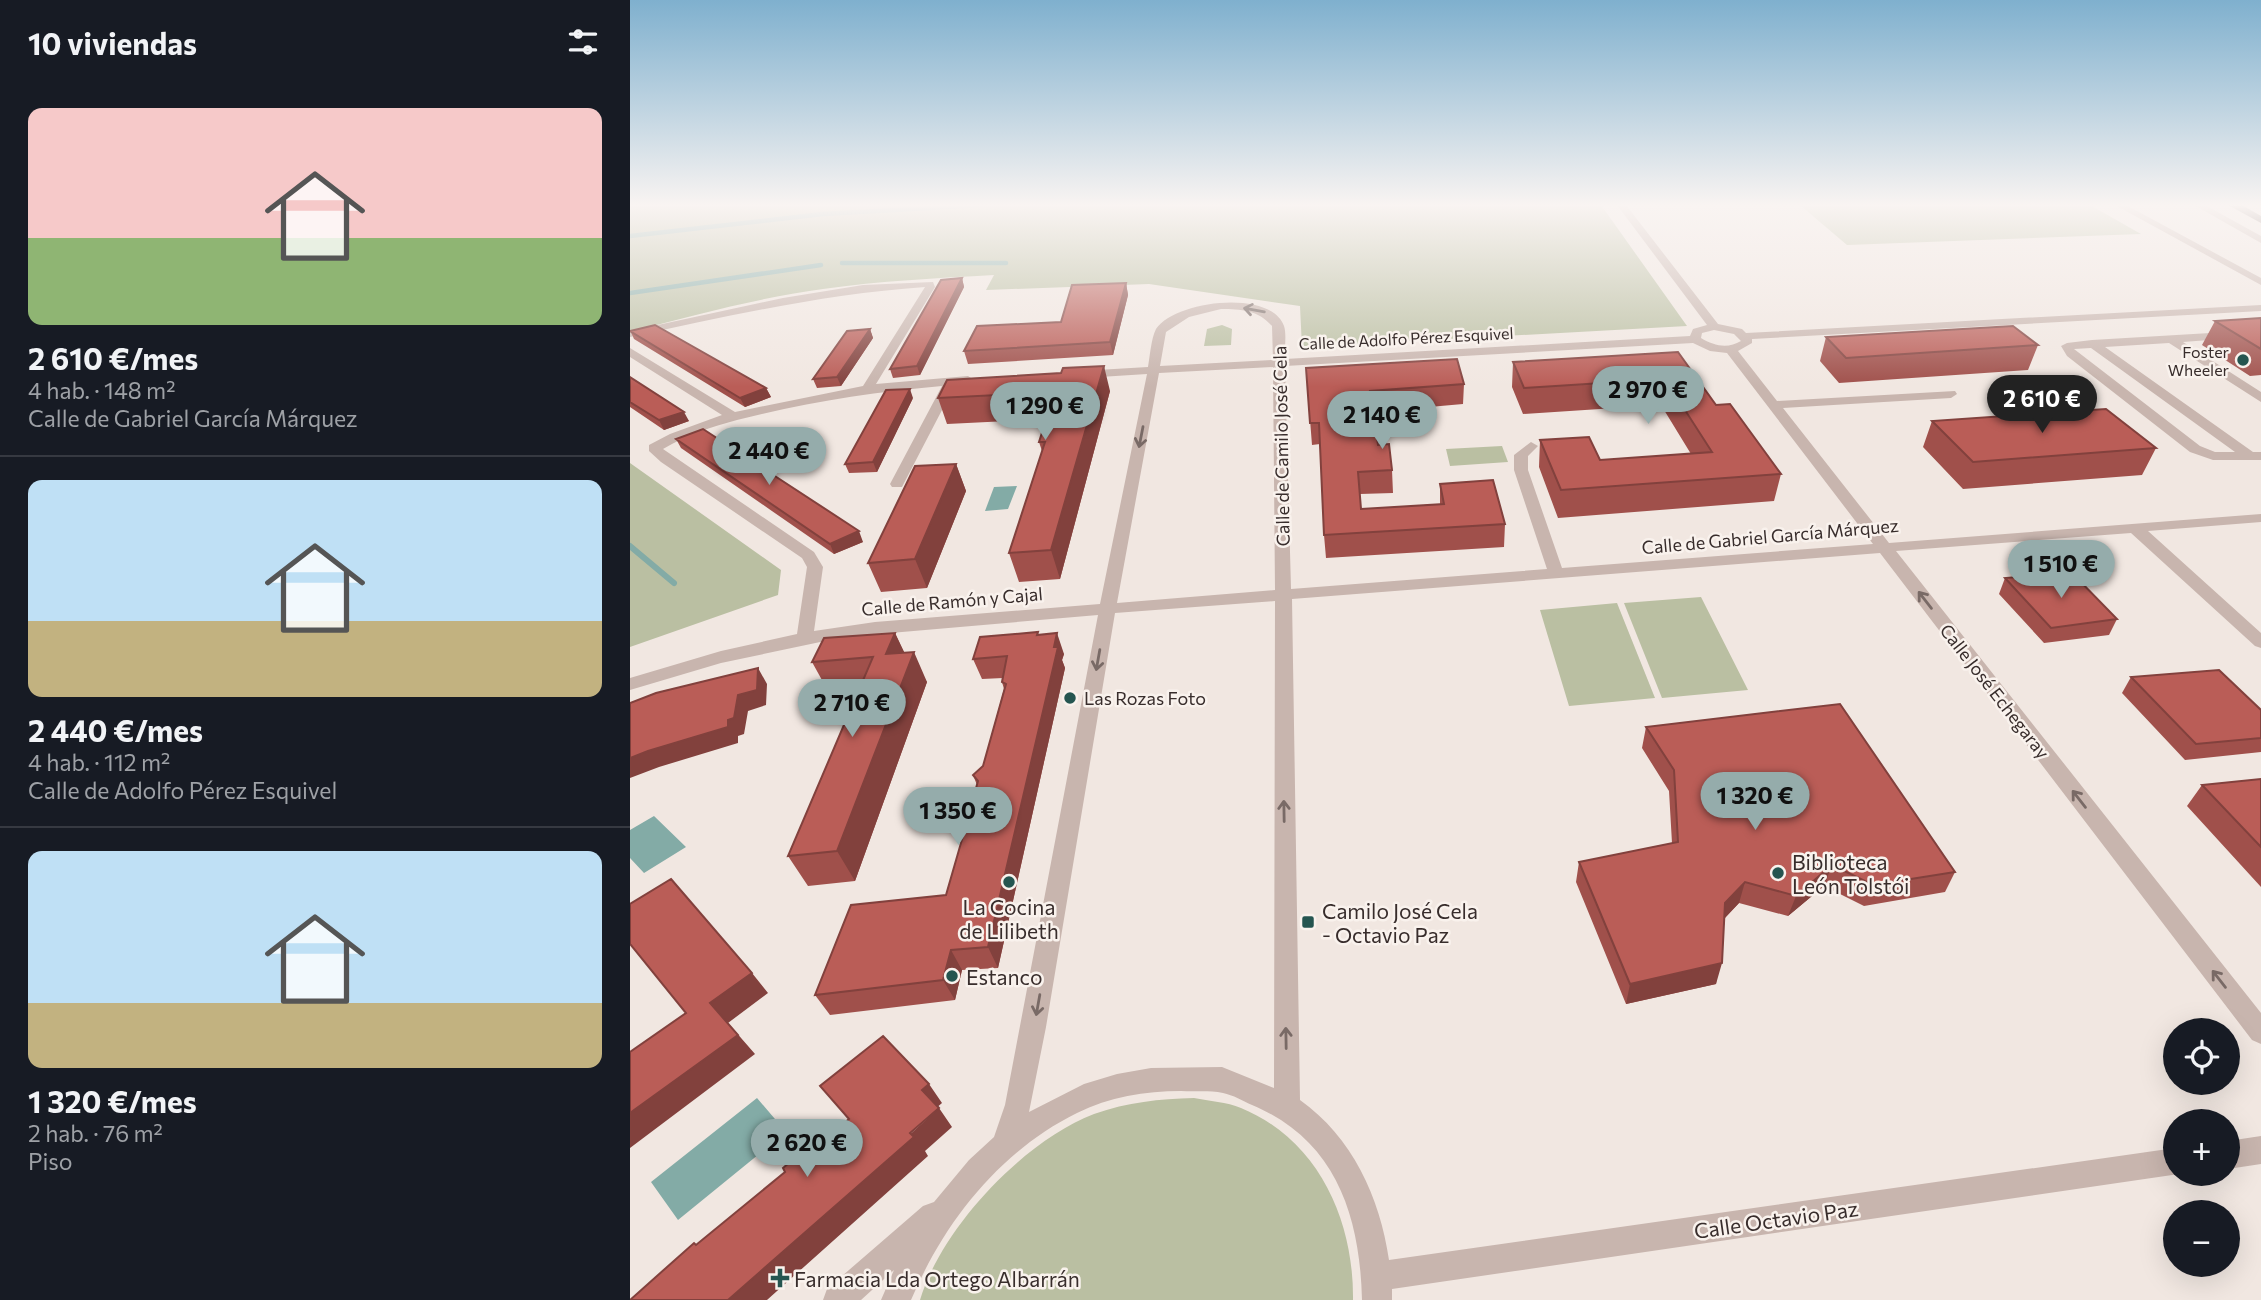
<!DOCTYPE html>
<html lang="es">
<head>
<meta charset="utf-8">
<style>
  :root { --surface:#171b24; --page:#20242c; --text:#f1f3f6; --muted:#9ea1a6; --line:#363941; --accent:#95acab }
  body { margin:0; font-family:Commissioner,sans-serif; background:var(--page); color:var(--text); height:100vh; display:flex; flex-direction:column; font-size:26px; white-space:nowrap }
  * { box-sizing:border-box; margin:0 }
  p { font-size:23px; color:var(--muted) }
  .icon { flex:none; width:38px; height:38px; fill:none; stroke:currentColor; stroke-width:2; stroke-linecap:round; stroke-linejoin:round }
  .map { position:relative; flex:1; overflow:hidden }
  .panel { display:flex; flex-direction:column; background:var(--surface); width:630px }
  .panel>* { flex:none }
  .fabs { position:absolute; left:1533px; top:1018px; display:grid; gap:14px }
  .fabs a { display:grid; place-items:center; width:77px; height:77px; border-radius:50%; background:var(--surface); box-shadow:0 7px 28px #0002; font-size:35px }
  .price { position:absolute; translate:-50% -60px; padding:0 16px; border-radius:24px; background:var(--accent); color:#111; font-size:23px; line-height:46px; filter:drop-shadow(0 2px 4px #0008) }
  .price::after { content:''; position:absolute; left:50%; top:42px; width:21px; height:16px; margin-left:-10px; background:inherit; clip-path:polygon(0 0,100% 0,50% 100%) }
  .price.active { background:#222; color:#fff }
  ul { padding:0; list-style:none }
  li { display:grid; align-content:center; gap:14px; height:371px; padding:0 28px }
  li+li { border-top:2px solid var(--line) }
  li span { display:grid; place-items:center; height:217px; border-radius:14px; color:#555 }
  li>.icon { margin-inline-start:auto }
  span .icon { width:126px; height:126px; fill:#fffc; stroke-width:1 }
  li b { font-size:30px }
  h2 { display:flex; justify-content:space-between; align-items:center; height:84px; padding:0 28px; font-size:30px }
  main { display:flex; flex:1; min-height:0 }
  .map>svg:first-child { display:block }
</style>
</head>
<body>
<main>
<section class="panel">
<h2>10 viviendas<svg class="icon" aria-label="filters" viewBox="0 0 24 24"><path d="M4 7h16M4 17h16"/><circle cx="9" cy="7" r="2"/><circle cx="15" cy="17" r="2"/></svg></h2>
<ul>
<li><span style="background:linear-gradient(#f6c9c9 60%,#8fb573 0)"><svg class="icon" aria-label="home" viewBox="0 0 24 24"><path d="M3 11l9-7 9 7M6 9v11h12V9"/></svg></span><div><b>2 610 €/mes</b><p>4 hab. · 148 m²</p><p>Calle de Gabriel García Márquez</p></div></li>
<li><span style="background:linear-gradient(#bfe0f5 65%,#c2b280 0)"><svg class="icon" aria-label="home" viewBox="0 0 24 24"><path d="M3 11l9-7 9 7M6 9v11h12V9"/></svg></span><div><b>2 440 €/mes</b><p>4 hab. · 112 m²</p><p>Calle de Adolfo Pérez Esquivel</p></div></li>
<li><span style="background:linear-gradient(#bfe0f5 70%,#c2b280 0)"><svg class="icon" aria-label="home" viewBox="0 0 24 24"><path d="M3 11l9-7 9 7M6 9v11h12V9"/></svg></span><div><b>1 320 €/mes</b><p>2 hab. · 76 m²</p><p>Piso</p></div></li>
</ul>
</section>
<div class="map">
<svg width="1631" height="1300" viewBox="0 0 1631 1300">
  <rect width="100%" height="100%" fill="#f1e7e1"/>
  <path fill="#babfa2" d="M 0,205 L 971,205 L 1057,326 L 672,347 L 670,306 L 519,284 L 356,290 L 364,275 C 307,278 250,281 193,289 C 128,298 64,315 0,332 Z
    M 1170,205 L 1460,205 L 1511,234 L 1217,245 Z
    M 592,325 L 602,329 L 601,345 L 574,346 L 577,329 Z
    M 872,446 L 878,462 L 820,466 L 816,449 Z
    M 0,463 L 151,570 L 148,595 L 0,647 Z
    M 1071,597 L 1118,690 L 1032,698 L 994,603 Z
    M 987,603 L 1025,698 L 939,706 L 910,610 Z
    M 564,1098 C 579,1101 597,1102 611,1108 C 689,1140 724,1221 723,1300 L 290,1300 C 312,1227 394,1141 464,1114 C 498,1102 529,1099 564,1098 Z"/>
  <path fill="#83aba6" d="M 387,486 L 378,509 L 355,511 L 364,487 Z
    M 24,816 L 56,847 L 14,873 L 0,858 L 0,830 Z
    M 127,1098 L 156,1132 L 48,1220 L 21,1182 Z"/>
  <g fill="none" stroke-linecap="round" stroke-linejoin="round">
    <path stroke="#83aba6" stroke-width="4.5" d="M 0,236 L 193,214 L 352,205
      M 212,263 L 376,263
      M 0,293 L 191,265"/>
    <path stroke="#83aba6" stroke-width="6" d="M 0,546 L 44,583"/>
    <path fill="#c8b5ae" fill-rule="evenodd" d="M 987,205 L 996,205 L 1088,324 L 1112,329 L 1116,333 L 1631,305 L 1631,311 L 1122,339 L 1122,343 L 1108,351 L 1147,401 L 1325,391 L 1327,394 L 1321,398 L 1153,408 L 1259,543 L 1631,514 L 1631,522 L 1518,531 L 1631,633 L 1631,648 L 1625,646 L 1501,533 L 1266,551 L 1631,1013 L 1631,1044 L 1622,1040 L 1250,553 L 662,599 L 670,1100 C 722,1137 750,1197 759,1260 L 1545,1148 L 1545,1174 L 1549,1174 L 762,1289 L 762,1300 L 732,1300 C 730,1216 706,1140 622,1105 C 613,1101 603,1095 593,1093 C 579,1090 565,1092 551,1091 C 515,1091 479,1097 447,1113 C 370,1151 314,1222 281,1300 L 251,1300 L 264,1270 L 231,1300 L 193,1300 L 197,1289 L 293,1206 L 304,1202 L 339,1160 L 364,1137 L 375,1105 L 468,615 L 214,637 L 91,663 L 0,690 L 0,678 L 91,651 L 167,634 L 177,567 L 172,558 L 31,462 L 19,451 L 19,445 L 40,434 L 92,415 L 0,357 L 0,348 L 105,412 L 233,386 L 295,287 C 194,294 98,316 0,337 L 0,331 L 153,298 L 233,285 L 303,282 L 305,287 L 246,384 L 338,376 L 344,380 L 325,385 L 272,487 L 262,487 L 260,484 L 312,386 C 242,392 174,403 107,420 C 81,427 57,435 33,449 L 184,552 L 193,567 L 184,631 L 245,622 L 470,604 L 517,374 L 454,378 L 448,374 L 450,371 L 518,367 C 520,356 521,339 526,329 C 544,301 640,288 654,326 C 657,335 654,350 655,359 L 1060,336 L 1063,329 L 1077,325 ZM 591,309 C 611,309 628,310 642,326 L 643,360 L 530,366 L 536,332 L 559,317 ZM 1084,330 L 1104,334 L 1111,341 C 1098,349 1084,346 1071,338 L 1072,333 ZM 1063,343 L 1080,351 L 1097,353 L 1243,544 L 932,568 L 898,470 L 898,456 L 908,446 L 901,442 L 884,455 L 884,470 L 917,569 L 661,589 L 655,366 ZM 643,367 L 645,590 L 487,603 L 529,373 ZM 645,601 L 644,1088 L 592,1067 L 521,1068 L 487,1074 L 454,1084 L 399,1112 L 416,1027 L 485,613 Z
      M 1485,205 L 1496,205 L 1631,278 L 1631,285 Z
      M 1564,205 L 1575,205 L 1631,236 L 1631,243 Z
      M 1631,330 L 1631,336 L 1553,342 L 1631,392 L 1631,402 L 1539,343 L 1475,347 L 1623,452 L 1631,452 L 1631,460 L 1583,460 L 1560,452 L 1437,356 L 1431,346 L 1437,343 L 1462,340 ZM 1461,348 L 1605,452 L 1585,452 L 1570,446 L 1444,349 Z
      M 1631,1136 L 1631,1164 L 1598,1169 L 1598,1141 Z"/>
    <path fill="#584644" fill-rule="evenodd" d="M 1598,205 L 1612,205 L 1631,216 L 1631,223 Z"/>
  </g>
  <path fill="#a0504b" d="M 332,278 L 334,287 L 290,375 L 263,378 L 260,369 Z
    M 496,283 L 498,295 L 483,355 L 338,364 L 334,351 L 431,322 Z
    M 1631,318 L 1631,375 L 1620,376 L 1572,345 L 1585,321 Z
    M 240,329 L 243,338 L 211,386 L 187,388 L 183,379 Z
    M 0,330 L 136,388 L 141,397 L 115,407 L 4,339 Z
    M 1196,337 L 1408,345 L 1398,370 L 1209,383 L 1190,361 Z
    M 1048,352 L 1086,405 L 1151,474 L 1144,501 L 928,518 L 909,467 L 910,440 L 970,460 L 1061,454 L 1031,405 L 893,414 L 882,387 L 883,362 Z
    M 676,368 L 834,384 L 833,404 L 743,412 L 748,445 L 762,470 L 763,493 L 730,494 L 731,509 L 810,504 L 810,484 L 875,524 L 874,547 L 696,558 L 694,535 L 690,444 L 682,445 Z
    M 0,377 L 59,421 L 34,430 L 0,407 Z
    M 317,380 L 480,391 L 430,579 L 389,582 L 379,553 L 412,451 L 409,442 L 417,419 L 317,424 L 308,398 Z
    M 283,398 L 247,472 L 219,473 L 215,464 Z
    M 1302,421 L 1526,448 L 1512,475 L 1333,489 L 1293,447 Z
    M 46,439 L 233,542 L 204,554 L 51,448 Z
    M 326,464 L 336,491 L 297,588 L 251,592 L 238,563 Z
    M 1375,578 L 1487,619 L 1479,635 L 1414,643 L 1369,594 Z
    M 265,633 L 274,653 L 297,682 L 225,881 L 178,886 L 158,856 L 229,689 L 198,691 L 182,662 Z
    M 409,635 L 434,654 L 432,660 L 435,668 L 368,968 L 332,970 L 325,1000 L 200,1015 L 185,995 L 316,895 L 333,838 L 329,830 L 337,821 L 347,785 L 343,775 L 353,766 L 374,689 L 372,682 L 373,678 L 352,679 L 343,659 Z
    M 1501,677 L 1631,710 L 1631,752 L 1555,760 L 1492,693 Z
    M 1016,727 L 1325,872 L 1315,892 L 1234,906 L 1194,886 L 1158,916 L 1109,903 L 1095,918 L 1086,984 L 996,1004 L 946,882 L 949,862 L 1042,843 L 1039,791 L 1012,748 Z
    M 1631,779 L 1631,887 L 1557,806 L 1572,785 Z"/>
  <path fill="#82413d" d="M 332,278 L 334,287 L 290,375 L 287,366 Z
    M 496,283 L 498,295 L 483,355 L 480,342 Z
    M 240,329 L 243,338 L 211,386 L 207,377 Z
    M 474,366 L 480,391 L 430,579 L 421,550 Z
    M 136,388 L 141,397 L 115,407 L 110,398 Z
    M 280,389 L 283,398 L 247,472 L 243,462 Z
    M 54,412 L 59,421 L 34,430 L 29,420 Z
    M 326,464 L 336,491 L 297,588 L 285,559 Z
    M 229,531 L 233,542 L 204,554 L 200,544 Z
    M 265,633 L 279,662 L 256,654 Z
    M 427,633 L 434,654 L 432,660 L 435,668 L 368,968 L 358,947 Z
    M 284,652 L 297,682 L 225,881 L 207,851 Z
    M 128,668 L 137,684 L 136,705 L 118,711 L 114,734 L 108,736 L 108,743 L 29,767 L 0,778 L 0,758 L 98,720 L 108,695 Z
    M 1202,865 L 1194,886 L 1158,916 L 1166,896 Z
    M 1115,882 L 1109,903 L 1089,924 L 1095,903 Z
    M 321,950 L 332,970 L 325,1000 L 313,980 Z
    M 1092,963 L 1086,984 L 996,1004 L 1000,984 Z
    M 122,973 L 138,993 L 98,1023 L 125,1054 L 0,1148 L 0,1113 L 80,1003 Z
    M 299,1084 L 312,1103 L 305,1109 L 292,1090 Z
    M 309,1108 L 322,1127 L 295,1151 L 298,1156 L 137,1300 L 98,1300 Z"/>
  <path fill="#ba5d57" stroke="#82413d" stroke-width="2" d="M 332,278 L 287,366 L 260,369 L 311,280 Z
    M 496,283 L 480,342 L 334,351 L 347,326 L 431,322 L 442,285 Z
    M 1631,318 L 1631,349 L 1585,321 Z
    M 25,325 L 136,388 L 110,398 L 0,331 Z
    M 1383,326 L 1408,345 L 1216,358 L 1196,337 Z
    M 240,329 L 207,377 L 183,379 L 217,331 Z
    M 1048,352 L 1086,405 L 1100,404 L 1151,474 L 931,490 L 910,440 L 959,437 L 970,460 L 1082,452 L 1035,379 L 894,388 L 883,362 Z
    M 827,359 L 834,384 L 740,391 L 748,445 L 759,444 L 762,470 L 728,472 L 731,509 L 814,504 L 810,484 L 863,480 L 875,524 L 694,535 L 689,423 L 680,423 L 676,368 Z
    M 474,366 L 421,550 L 379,553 L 415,442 L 409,442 L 425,392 L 308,398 L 317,380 L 431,373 L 433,368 Z
    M 0,377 L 54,412 L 29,420 L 0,402 Z
    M 280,389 L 243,462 L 215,464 L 256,390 Z
    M 1476,409 L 1526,448 L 1343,462 L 1302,421 Z
    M 73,429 L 229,531 L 200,544 L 46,439 Z
    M 326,464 L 285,559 L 238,563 L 285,466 Z
    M 1442,573 L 1487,619 L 1421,628 L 1375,578 Z
    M 408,632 L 407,635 L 427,633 L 424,647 L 428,647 L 358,947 L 321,950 L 313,980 L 185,995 L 221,905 L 316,895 L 333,836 L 329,830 L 337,821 L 348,781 L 343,775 L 353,766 L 376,684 L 372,682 L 377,656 L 343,659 L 350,637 Z
    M 265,633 L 256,654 L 284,652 L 207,851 L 158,856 L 243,657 L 182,662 L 194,638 Z
    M 128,668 L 127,690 L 108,695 L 104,718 L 98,720 L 98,727 L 18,751 L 0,758 L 0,703 L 26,693 Z
    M 1589,670 L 1631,710 L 1631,738 L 1566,744 L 1501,677 Z
    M 1210,704 L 1325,872 L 1243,885 L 1202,865 L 1166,896 L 1115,882 L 1095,903 L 1092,963 L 1000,984 L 949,862 L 1048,842 L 1044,770 L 1016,727 Z
    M 1631,779 L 1631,847 L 1572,785 Z
    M 41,879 L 122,973 L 80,1003 L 108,1035 L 0,1113 L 0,1052 L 56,1013 L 0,944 L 0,904 Z
    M 253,1036 L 299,1084 L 292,1090 L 309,1108 L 280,1133 L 284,1137 L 98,1300 L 0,1300 L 64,1243 L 66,1245 L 155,1172 L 153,1168 L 173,1151 L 176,1154 L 219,1119 L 190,1086 Z"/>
  <defs><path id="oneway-shaft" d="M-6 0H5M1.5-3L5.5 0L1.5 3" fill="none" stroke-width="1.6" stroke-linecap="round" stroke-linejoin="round" transform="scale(1.75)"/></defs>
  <g stroke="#796a66">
    <use href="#oneway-shaft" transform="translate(624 310) rotate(-170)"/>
    <use href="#oneway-shaft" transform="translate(511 437) rotate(101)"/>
    <use href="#oneway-shaft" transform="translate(1295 600) rotate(-128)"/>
    <use href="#oneway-shaft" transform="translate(468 660) rotate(100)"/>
    <use href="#oneway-shaft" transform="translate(1449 799) rotate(-128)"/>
    <use href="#oneway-shaft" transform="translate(654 811) rotate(-91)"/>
    <use href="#oneway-shaft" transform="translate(1589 979) rotate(-128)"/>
    <use href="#oneway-shaft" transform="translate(408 1005) rotate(100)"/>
    <use href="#oneway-shaft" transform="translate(656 1038) rotate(-91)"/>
  </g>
  <linearGradient id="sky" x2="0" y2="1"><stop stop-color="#7fb0ce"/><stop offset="0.53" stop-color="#f9f4f2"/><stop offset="1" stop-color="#f9f4f2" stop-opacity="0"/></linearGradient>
  <rect width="1631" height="387" fill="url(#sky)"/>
  <g fill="#255550" stroke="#f9f2ed" stroke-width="2.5">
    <circle cx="1613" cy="360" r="7"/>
    <circle cx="440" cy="698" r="7"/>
    <circle cx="1148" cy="873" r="7"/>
    <circle cx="379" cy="882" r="7"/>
    <rect x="671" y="915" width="14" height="14" rx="3.5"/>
    <circle cx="322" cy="976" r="7"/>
    <path d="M146.5 1267.5h7v7h7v7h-7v7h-7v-7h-7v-7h7z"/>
  </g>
  <g text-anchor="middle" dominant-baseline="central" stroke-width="5" stroke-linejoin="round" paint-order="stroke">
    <g font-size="16" fill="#382d2c" stroke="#f9f2ed">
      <text transform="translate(776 338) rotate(-3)">Calle de Adolfo Pérez Esquivel</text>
    </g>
    <g font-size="16" fill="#382d2c" stroke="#f9f2ed" text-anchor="end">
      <text x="1599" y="351">Foster<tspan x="1599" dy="18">Wheeler</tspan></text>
    </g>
    <g font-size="18" fill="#382d2c" stroke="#f9f2ed">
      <text transform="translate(651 446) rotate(-91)">Calle de Camilo José Cela</text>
      <text transform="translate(1140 536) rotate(-5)">Calle de Gabriel García Márquez</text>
      <text transform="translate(322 601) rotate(-5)">Calle de Ramón y Cajal</text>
      <text transform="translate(1365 691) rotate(52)">Calle José Echegaray</text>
    </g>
    <g font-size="18" fill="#382d2c" stroke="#f9f2ed" text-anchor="start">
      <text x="454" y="698">Las Rozas Foto</text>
    </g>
    <g font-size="21" fill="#382d2c" stroke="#f9f2ed" text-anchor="start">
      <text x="1162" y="861">Biblioteca<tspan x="1162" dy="24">León Tolstói</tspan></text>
      <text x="379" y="906" text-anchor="middle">La Cocina<tspan x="379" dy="24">de Lilibeth</tspan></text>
      <text x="692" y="910">Camilo José Cela<tspan x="692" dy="24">- Octavio Paz</tspan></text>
      <text x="336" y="976">Estanco</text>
      <text x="164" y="1278">Farmacia Lda Ortego Albarrán</text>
    </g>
    <g font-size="21" fill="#382d2c" stroke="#f9f2ed">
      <text transform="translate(1146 1219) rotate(-8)">Calle Octavio Paz</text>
    </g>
  </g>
</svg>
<div class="fabs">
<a><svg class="icon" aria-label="locate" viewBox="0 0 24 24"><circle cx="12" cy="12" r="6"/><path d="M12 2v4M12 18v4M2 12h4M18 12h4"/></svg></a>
<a>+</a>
<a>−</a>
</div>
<b class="price" style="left:1018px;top:426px">2 970 €</b>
<b class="price active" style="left:1412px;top:435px">2 610 €</b>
<b class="price" style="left:415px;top:442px">1 290 €</b>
<b class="price" style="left:752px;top:451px">2 140 €</b>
<b class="price" style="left:139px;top:487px">2 440 €</b>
<b class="price" style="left:1431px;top:600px">1 510 €</b>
<b class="price" style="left:222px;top:739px">2 710 €</b>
<b class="price" style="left:1125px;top:832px">1 320 €</b>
<b class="price" style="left:328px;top:847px">1 350 €</b>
<b class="price" style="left:177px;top:1179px">2 620 €</b>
</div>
</main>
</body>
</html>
